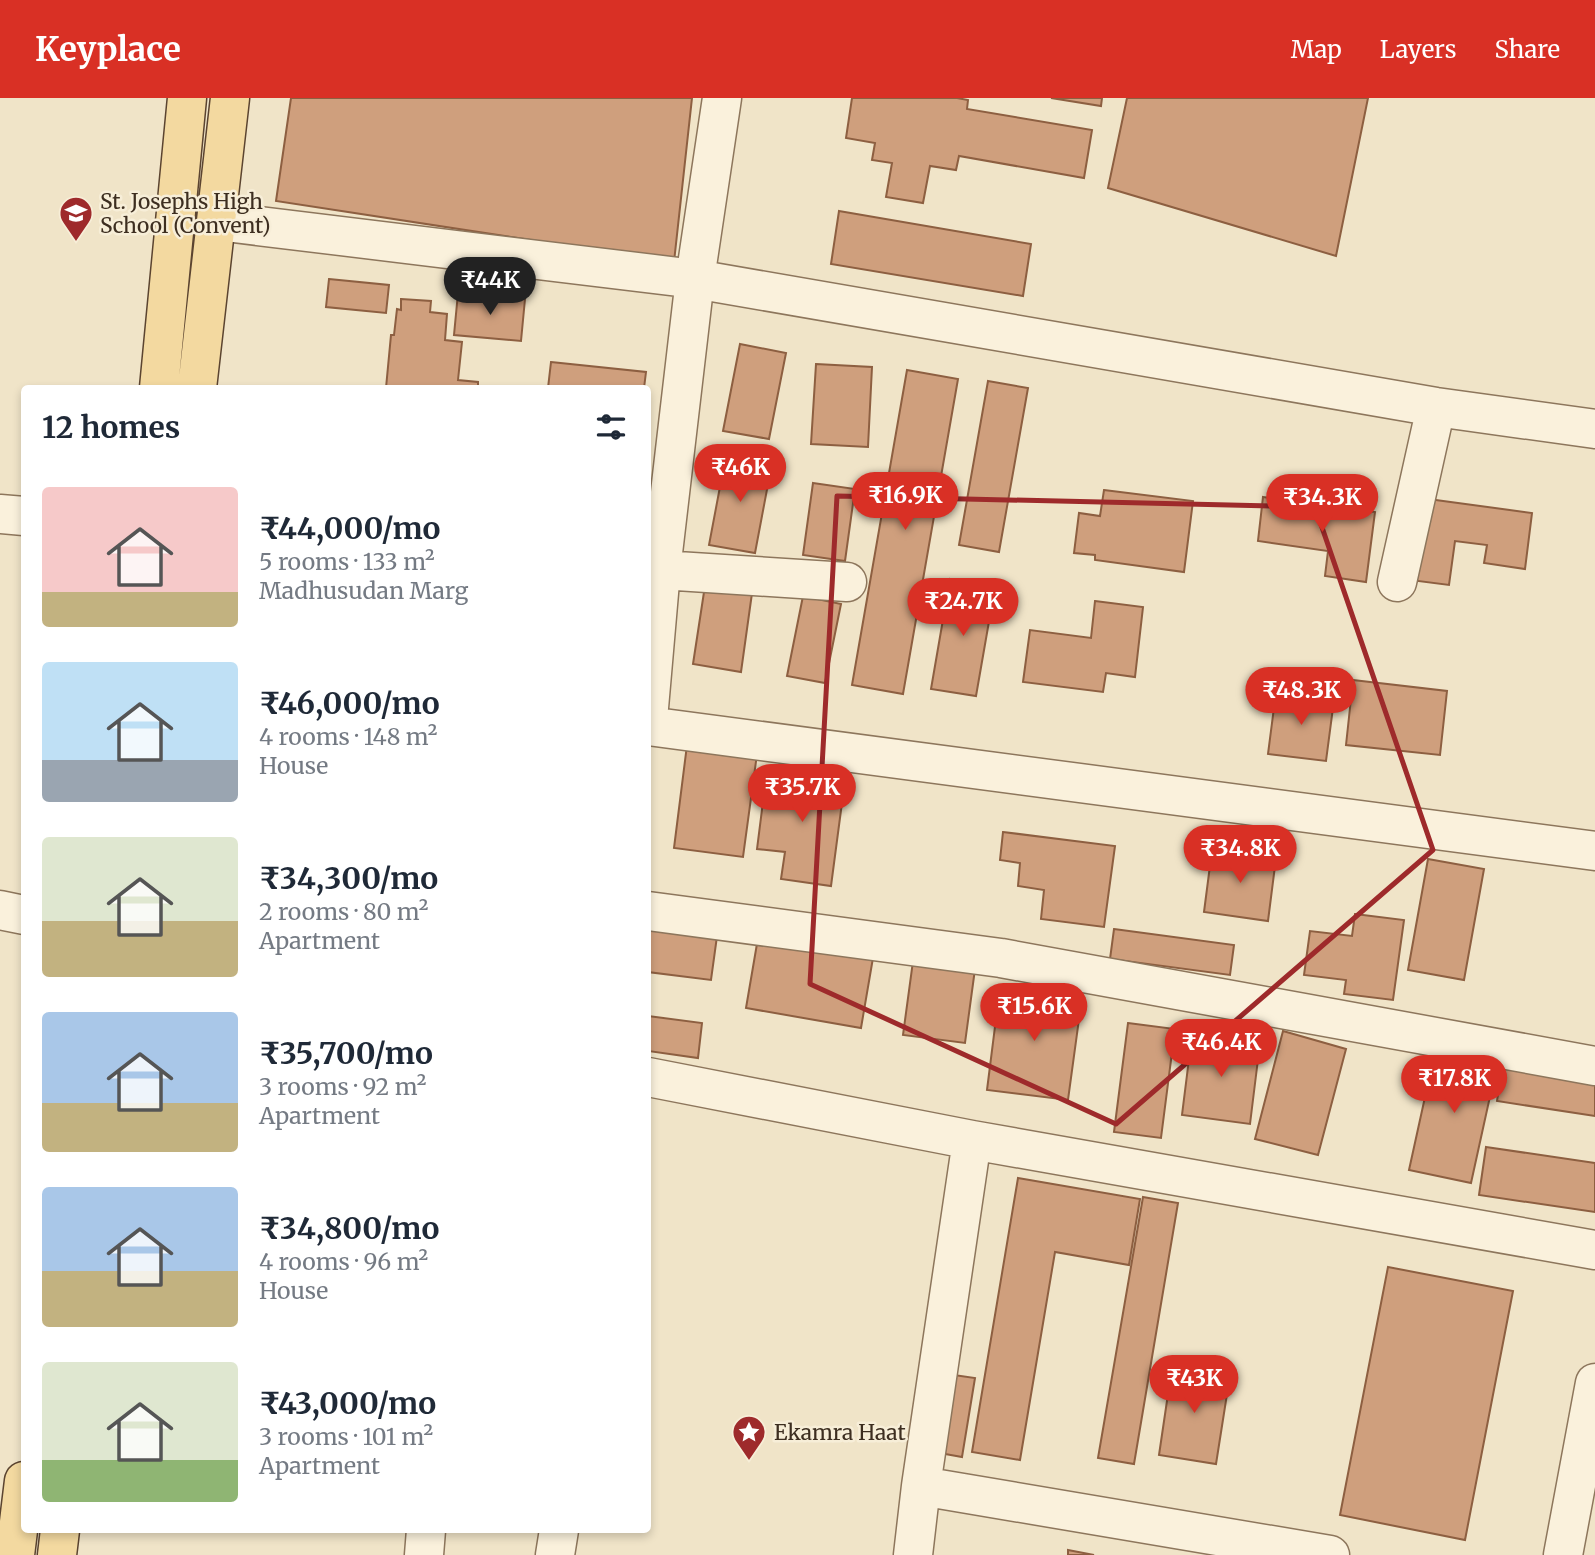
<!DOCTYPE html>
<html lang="en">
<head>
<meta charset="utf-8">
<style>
  :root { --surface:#fff; --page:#f2f2f3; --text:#1f2937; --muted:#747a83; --accent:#d93025 }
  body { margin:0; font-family:Merriweather,serif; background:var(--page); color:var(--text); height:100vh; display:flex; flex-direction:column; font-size:26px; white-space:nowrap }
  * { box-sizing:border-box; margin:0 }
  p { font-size:23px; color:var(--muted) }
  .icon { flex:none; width:38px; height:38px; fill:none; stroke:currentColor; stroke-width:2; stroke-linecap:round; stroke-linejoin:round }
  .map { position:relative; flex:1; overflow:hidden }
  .details { position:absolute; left:21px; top:287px; width:630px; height:1148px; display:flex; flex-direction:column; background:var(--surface); border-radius:7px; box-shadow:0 4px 10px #0003 }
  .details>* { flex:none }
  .price { position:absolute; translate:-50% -60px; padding:0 16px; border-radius:24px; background:var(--accent); color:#fff; font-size:23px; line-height:46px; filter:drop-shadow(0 2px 4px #0008) }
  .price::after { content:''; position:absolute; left:50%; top:42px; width:21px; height:16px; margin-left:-10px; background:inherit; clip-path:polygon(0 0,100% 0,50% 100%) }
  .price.active { background:#222; color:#fff }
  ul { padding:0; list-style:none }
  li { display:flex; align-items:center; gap:21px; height:175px; padding:0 21px }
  li span { display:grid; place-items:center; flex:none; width:196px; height:140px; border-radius:7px; color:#555 }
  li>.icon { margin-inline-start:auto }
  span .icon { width:84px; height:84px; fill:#fffc; stroke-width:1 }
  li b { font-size:30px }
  h2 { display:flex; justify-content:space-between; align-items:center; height:84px; padding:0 21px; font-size:30px }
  header { display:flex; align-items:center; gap:42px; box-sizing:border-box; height:98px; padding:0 35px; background:var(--accent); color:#fff }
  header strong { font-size:33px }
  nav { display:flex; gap:38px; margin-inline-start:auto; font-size:24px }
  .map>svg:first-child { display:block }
</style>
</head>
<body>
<header>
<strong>Keyplace</strong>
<nav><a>Map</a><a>Layers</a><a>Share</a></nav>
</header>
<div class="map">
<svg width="1595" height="1457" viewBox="0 0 1595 1457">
  <rect width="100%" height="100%" fill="#f0e4c8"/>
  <path fill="#cf9f7d" stroke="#8d5f41" stroke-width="2" d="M 291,0 L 692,0 L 674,164 L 276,103 Z
    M 852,0 L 957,0 L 968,2 L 967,11 L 1092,32 L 1084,80 L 959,58 L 956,72 L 930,68 L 923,105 L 886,99 L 892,65 L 872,62 L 875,45 L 846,40 Z
    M 1051,0 L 1102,0 L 1101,8 Z
    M 1127,0 L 1368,0 L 1336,158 L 1108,90 Z
    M 839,113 L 1031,146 L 1023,198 L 831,166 Z
    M 329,181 L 389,187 L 386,215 L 326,209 Z
    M 458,195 L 525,201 L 521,243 L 454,237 Z
    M 401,201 L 431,203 L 430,214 L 447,216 L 445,242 L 462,244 L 458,282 L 478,284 L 478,290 L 386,290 L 391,237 L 394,237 L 397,211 L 401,212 Z
    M 740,246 L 786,255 L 769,341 L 723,333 Z
    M 551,264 L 646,274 L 644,290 L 548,290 Z
    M 816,266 L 872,269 L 868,349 L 811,346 Z
    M 907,272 L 958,281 L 903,596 L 852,587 Z
    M 988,283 L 1028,290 L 999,454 L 959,447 Z
    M 726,357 L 772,365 L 755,455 L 709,447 Z
    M 813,385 L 855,391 L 845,463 L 803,457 Z
    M 1104,392 L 1193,403 L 1184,474 L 1095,462 L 1095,457 L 1074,455 L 1079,415 L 1100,418 Z
    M 1263,399 L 1375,414 L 1366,484 L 1325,478 L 1328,453 L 1258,443 Z
    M 1421,400 L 1532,415 L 1525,471 L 1484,465 L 1487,447 L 1455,443 L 1449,487 L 1410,482 Z
    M 706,481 L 753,488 L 741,574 L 693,566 Z
    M 950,481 L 995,489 L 976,598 L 931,591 Z
    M 803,498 L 841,506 L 825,585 L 787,578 Z
    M 1095,503 L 1143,509 L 1135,579 L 1106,575 L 1103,594 L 1023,584 L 1030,532 L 1091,540 Z
    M 1353,582 L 1447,593 L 1440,657 L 1346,647 Z
    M 1276,594 L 1334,602 L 1326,663 L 1268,656 Z
    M 687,647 L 757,656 L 743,759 L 674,750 Z
    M 767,672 L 845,682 L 831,788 L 781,781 L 785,754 L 757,751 Z
    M 1003,734 L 1115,748 L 1104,829 L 1041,821 L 1044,792 L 1018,788 L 1020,765 L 1000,762 Z
    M 1212,752 L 1276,760 L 1268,823 L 1204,814 Z
    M 1428,761 L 1484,771 L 1464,882 L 1408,872 Z
    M 1355,816 L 1404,822 L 1393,902 L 1344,896 L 1346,882 L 1304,877 L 1310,833 L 1352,838 Z
    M 648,822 L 718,831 L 711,882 L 648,874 Z
    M 1114,831 L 1234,847 L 1230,877 L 1110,861 Z
    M 759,834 L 874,854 L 861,930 L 746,910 Z
    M 913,863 L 975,871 L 965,945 L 903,937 Z
    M 1000,889 L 1082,899 L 1068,1002 L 987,992 Z
    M 648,918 L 702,925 L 698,960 L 648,953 Z
    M 1128,925 L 1175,931 L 1161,1040 L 1114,1034 Z
    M 1283,933 L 1346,951 L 1318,1057 L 1255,1041 Z
    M 1192,937 L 1260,945 L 1250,1026 L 1182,1017 Z
    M 1436,949 L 1498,962 L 1471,1085 L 1409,1072 Z
    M 1503,963 L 1595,977 L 1595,1018 L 1497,1003 Z
    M 1486,1049 L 1595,1065 L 1595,1114 L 1479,1097 Z
    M 1018,1080 L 1140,1101 L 1129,1167 L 1055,1154 L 1020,1362 L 972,1354 Z
    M 1143,1099 L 1178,1105 L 1134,1366 L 1098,1360 Z
    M 1388,1169 L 1513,1193 L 1465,1442 L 1340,1417 Z
    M 1172,1269 L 1230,1277 L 1216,1366 L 1159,1357 Z
    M 947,1276 L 975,1280 L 962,1359 L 934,1354 Z
    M 1068,1452 L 1094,1457 L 1068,1457 Z"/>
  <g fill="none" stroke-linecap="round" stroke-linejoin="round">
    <defs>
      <path id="minor" d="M 217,123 L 695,181 L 1436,309 L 1595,331
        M 0,416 L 24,418
        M 661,472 L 847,484
        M 1397,484 L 1436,309
        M 648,621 L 661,472 L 695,181 L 722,0
        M 648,628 L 1595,753
        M 0,812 L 24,817
        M 648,813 L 1001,860 L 1595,968
        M 648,979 L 972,1042 L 1595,1152
        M 972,1042 L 921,1388 L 1330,1457
        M 424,1457 L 426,1432
        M 555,1457 L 559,1432
        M 913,1457 L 921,1388
        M 1563,1457 L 1595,1285"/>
      <path id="major" d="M 159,290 L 187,0
        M 197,290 L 230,0
        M 15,1457 L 24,1383
        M 57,1457 L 60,1432"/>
    </defs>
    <use href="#minor" stroke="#8d765c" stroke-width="41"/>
    <use href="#major" stroke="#5b4430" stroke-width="41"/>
    <use href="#minor" stroke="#faf1dc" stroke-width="38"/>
    <use href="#major" stroke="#f3d9a0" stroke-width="38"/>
  </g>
  <path fill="none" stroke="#9e2a2b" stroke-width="5" stroke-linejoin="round" d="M 837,398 L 1315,409 L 1433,752 L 1116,1026 L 810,886 Z"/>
  <defs>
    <symbol id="school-pin" viewBox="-11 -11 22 30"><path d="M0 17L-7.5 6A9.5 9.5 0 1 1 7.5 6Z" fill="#9e2a2b" stroke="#f7eed8"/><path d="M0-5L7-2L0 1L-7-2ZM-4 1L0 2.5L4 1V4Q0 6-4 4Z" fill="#fff"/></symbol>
    <symbol id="sight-pin" viewBox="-11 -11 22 30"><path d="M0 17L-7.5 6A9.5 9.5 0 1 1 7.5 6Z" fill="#9e2a2b" stroke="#f7eed8"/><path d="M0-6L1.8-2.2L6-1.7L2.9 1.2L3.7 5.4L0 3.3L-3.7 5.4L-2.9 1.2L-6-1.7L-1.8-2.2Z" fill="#fff"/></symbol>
  </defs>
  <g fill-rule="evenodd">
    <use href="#school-pin" x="57" y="96" width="38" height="52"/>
    <use href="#sight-pin" x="730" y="1315" width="38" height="52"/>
  </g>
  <g text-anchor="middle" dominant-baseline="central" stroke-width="5" stroke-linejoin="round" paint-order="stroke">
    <g font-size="21" fill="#3d2e20" stroke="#f7eed8" text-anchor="start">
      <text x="100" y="103">St. Josephs High<tspan x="100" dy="24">School (Convent)</tspan></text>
      <text x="774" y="1334">Ekamra Haat</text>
    </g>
  </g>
</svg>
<b class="price active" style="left:490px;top:219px">₹44K</b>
<b class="price" style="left:740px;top:406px">₹46K</b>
<b class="price" style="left:905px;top:434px">₹16.9K</b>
<b class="price" style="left:1322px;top:436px">₹34.3K</b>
<b class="price" style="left:963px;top:540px">₹24.7K</b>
<b class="price" style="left:1301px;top:629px">₹48.3K</b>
<b class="price" style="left:802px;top:726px">₹35.7K</b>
<b class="price" style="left:1240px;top:787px">₹34.8K</b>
<b class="price" style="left:1034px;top:945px">₹15.6K</b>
<b class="price" style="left:1221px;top:981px">₹46.4K</b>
<b class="price" style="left:1454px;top:1017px">₹17.8K</b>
<b class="price" style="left:1194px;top:1317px">₹43K</b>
<section class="details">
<h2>12 homes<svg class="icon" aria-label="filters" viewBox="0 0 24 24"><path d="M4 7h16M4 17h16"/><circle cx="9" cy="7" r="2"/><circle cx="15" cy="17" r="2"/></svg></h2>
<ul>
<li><span style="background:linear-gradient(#f6c9c9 75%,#c2b280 0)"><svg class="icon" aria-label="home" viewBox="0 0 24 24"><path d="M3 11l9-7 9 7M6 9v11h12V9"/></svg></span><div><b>₹44,000/mo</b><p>5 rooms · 133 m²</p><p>Madhusudan Marg</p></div></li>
<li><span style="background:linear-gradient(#bfe0f5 70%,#9aa5b1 0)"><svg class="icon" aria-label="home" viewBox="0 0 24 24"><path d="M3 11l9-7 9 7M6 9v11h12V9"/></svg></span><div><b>₹46,000/mo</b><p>4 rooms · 148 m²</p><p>House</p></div></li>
<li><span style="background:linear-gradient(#dfe7d0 60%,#c2b280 0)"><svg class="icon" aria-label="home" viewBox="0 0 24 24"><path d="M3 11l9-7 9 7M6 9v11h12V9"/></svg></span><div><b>₹34,300/mo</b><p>2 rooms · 80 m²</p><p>Apartment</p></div></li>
<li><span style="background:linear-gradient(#a9c7e8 65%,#c2b280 0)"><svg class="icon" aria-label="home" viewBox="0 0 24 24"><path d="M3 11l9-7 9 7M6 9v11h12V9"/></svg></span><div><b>₹35,700/mo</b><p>3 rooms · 92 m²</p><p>Apartment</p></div></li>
<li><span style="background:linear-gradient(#a9c7e8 60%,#c2b280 0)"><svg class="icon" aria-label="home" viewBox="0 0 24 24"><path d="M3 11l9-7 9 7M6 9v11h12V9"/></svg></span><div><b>₹34,800/mo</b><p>4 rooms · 96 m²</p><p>House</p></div></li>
<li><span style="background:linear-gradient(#dfe7d0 70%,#8fb573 0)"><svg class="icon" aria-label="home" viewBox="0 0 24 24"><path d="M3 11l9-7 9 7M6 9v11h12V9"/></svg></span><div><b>₹43,000/mo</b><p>3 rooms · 101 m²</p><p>Apartment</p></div></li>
</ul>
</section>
</div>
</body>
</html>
